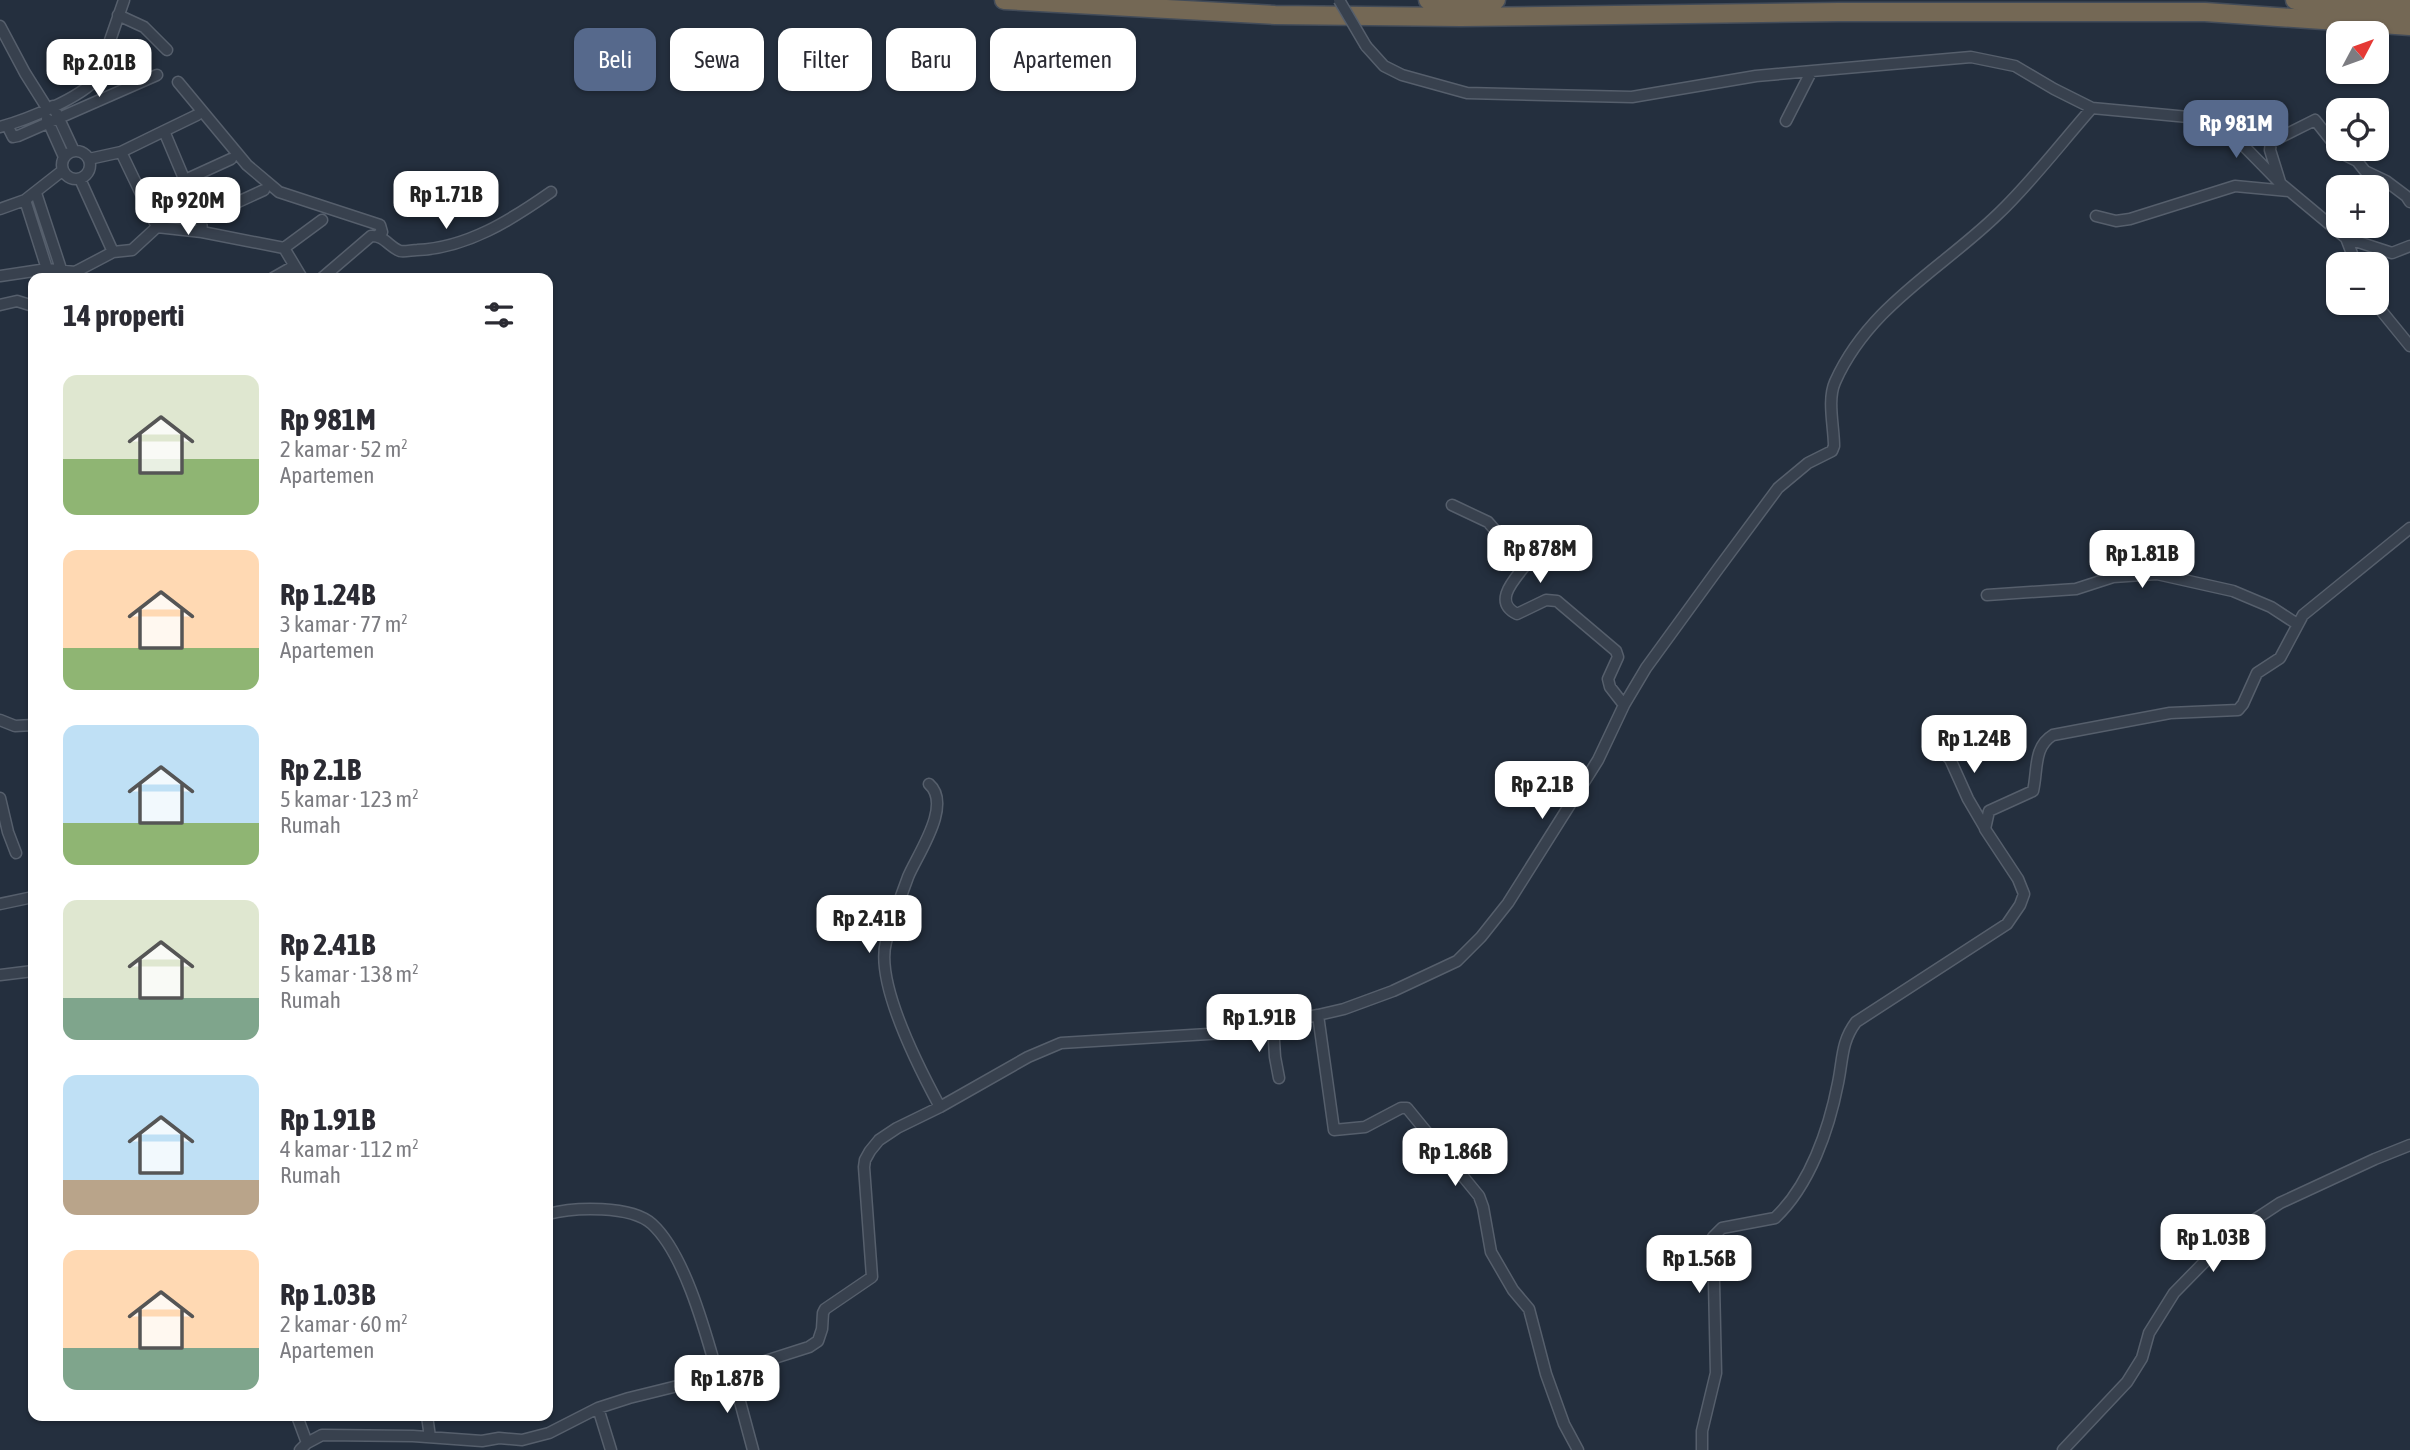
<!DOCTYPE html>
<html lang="id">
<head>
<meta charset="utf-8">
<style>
  :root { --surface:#fff; --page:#f7f7f7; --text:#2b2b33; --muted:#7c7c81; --accent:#56698c }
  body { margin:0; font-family:"Asap Condensed",sans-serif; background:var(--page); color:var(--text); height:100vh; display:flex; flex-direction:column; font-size:26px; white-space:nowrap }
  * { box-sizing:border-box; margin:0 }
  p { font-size:23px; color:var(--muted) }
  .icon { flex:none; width:38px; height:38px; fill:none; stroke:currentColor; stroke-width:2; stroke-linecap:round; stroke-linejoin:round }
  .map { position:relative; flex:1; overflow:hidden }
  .side { position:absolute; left:28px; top:273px; width:525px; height:1148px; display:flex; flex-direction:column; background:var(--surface); border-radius:14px; box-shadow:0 2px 5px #0004 }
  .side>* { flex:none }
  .banner { position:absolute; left:574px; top:28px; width:665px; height:63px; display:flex; gap:14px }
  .needle { width:46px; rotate:49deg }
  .buttons { position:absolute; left:2326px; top:21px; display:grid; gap:14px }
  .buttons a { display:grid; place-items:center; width:63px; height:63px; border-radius:14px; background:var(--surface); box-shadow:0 2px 5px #0004; font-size:35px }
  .price { position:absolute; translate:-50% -60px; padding:0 16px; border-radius:14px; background:#fff; color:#222; font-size:23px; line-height:46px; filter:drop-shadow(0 2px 4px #0008) }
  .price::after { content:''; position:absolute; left:50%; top:42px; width:21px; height:16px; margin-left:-10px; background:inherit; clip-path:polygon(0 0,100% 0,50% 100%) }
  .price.current { background:var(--accent); color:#fff }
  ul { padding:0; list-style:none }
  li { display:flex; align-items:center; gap:21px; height:175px; padding:0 35px }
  li span { display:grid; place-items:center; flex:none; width:196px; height:140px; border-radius:14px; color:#555 }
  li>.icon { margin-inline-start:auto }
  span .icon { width:84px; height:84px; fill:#fffc; stroke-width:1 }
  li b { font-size:30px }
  h2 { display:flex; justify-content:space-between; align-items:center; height:84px; padding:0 35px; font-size:30px }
  .chip { padding:0 24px; border-radius:14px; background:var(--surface); box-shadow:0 2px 5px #0004; font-size:24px; line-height:63px }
  .chip.current { background:var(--accent); color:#fff }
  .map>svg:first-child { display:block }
</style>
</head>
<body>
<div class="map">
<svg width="2410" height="1450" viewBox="0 0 2410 1450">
  <rect width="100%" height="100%" fill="#242f3e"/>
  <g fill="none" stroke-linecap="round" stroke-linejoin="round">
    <defs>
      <path id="minor" d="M 118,15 L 144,27 L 167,50
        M 0,26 L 25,73 L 47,108
        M 1366,46 L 1384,66 L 1402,75 L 1467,93 L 1632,97 L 1756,76 L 1971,57 L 2015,66 L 2054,89 L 2092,108 L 2199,118 L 2234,136 L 2280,183 L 2346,238 L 2356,264
        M 178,82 L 247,165 L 279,192 L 380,225 L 382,232 L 377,236
        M 53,106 L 74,151
        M 47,119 L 64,157
        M 1786,121 L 1811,72
        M 7,125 L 13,137 L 18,136 L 157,75
        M 0,127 C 26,120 81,98 97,78 L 124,0
        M 164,131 L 197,115
        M62 165a14 14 0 1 1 28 0a14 14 0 1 1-28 0Z
        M 121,152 L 157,227 L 202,232
        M 89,159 L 121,152 L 164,131 L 201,219 L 202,232 L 284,248 L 322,220
        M 80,179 L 113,252
        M 185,180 L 231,159
        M 2280,182 L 2270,150 L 2271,142 L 2315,120 L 2341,153 L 2357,161 L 2365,171 L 2386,181 L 2406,196 L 2410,202
        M 36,193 L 61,269
        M 25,200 L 47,269
        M 0,209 L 25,200 L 62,171
        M 2096,216 L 2116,221 L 2130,219 L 2235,186 L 2289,191
        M 201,219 L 264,190
        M 2346,238 L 2392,253 L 2410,246
        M 284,248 L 302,278
        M 0,276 L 47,269 L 75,272 L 113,252 L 132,250 L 157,227
        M 273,278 L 294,266
        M 322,278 L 371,236 C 384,235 389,247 400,251 C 405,252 412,250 417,250 C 467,248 511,220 551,192
        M 2375,303 L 2410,346
        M 0,305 L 17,301 L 33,306
        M 1452,505 L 1488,522 L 1520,559 L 1524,567 C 1513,581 1493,602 1517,614 L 1546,600 L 1557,601 L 1616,651 L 1618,657 L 1608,679 L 1610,687 L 1624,705
        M 1987,595 L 2076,589 L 2113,577 L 2157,574 L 2233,591 L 2271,607 L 2297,624
        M 0,720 L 15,726 L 33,725
        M 1936,746 L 1950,759 L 1968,799 L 1985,828
        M 929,784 C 953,805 917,855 908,877 C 901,896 891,923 886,942 C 875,983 920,1070 940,1107
        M 0,798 L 8,832 L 16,853
        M 0,904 L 33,897
        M 0,975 L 33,971
        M 1318,1015 L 1334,1130 L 1365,1127 L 1401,1108 L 1407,1108 L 1479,1196 L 1483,1207 L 1491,1252 L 1513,1290 L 1529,1309 L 1546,1374 L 1564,1424 L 1578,1450
        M 1273,1025 L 1275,1057 L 1279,1078
        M 548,1214 C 574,1207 631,1205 652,1224 C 685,1254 706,1334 718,1376
        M 732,1372 L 753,1450
        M 598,1408 L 611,1450
        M 297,1416 L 307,1443
        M 427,1416 L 430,1437
        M 300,1450 L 307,1443 L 322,1435 L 413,1436 L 482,1441 L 499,1438 L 522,1440 L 549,1433 L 598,1408 L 629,1398 L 718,1376 L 809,1347 L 818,1341 L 822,1329 L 823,1313 L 825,1309 L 872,1277 L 864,1167 L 865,1160 L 870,1151 L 879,1140 L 897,1128 L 940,1107 L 1028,1057 L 1061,1043 L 1225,1033 L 1318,1015 L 1344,1009 L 1393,991 L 1457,961 L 1481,937 L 1508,903 L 1598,760 L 1624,705 L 1646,668 L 1718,569 L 1778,488 L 1808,463 L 1832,451 L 1834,446 C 1834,427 1827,400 1835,382 C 1869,306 1940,270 1997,215 C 2031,183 2061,143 2092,108
        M 1702,1450 L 1702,1431 L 1716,1373 L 1713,1237 L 1722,1228 L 1775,1218 C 1810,1185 1829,1129 1838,1083 C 1843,1059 1841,1042 1856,1022 L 2007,924 L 2020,905 L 2024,894 L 2018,879 L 1985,829 L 1989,811 L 2033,791 C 2038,770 2033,747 2053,735 L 2170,713 L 2238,710 L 2243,704 L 2257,673 L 2280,658 L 2303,615 L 2410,528
        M 2063,1450 L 2127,1382 L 2142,1358 L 2149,1333 L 2174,1293 L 2220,1246 L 2239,1230 L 2280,1203 L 2375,1159 L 2410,1145"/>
      <path id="motorway" d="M 1004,0 L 1275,15 L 1461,17 L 1839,12 L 2205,12 L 2410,26
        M 1428,0 L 1496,0
        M 2295,0 L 2410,9"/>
    </defs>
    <use href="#minor" stroke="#565f6c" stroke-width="13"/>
    <use href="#motorway" stroke="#434c59" stroke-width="21"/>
    <use href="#minor" stroke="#38414e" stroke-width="10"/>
    <use href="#motorway" stroke="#746855" stroke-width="18"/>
    <defs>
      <path id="minor-bridge" d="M 1339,0 L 1366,46"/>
    </defs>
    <use href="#minor-bridge" stroke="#565f6c" stroke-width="13" stroke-linecap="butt"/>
    <use href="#minor-bridge" stroke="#38414e" stroke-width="10"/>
  </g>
</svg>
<div class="buttons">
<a><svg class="needle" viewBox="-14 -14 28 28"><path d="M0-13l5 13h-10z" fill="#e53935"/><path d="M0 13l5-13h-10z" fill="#7c7c81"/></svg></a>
<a><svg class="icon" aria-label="locate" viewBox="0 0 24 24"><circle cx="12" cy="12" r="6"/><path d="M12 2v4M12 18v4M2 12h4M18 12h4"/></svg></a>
<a>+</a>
<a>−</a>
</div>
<b class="price" style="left:99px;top:99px">Rp 2.01B</b>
<b class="price current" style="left:2236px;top:160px">Rp 981M</b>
<b class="price" style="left:446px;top:231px">Rp 1.71B</b>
<b class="price" style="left:188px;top:237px">Rp 920M</b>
<b class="price" style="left:1540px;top:585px">Rp 878M</b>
<b class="price" style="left:2142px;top:590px">Rp 1.81B</b>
<b class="price" style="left:1974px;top:775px">Rp 1.24B</b>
<b class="price" style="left:1542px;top:821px">Rp 2.1B</b>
<b class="price" style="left:869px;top:955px">Rp 2.41B</b>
<b class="price" style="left:1259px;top:1054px">Rp 1.91B</b>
<b class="price" style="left:1455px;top:1188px">Rp 1.86B</b>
<b class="price" style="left:2213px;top:1274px">Rp 1.03B</b>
<b class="price" style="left:1699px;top:1295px">Rp 1.56B</b>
<b class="price" style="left:727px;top:1415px">Rp 1.87B</b>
<div class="banner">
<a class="chip current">Beli</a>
<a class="chip">Sewa</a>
<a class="chip">Filter</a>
<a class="chip">Baru</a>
<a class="chip">Apartemen</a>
</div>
<section class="side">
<h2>14 properti<svg class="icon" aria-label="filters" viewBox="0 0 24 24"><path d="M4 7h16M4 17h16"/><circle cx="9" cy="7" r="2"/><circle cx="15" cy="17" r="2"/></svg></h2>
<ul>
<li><span style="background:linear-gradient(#dfe7d0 60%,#8fb573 0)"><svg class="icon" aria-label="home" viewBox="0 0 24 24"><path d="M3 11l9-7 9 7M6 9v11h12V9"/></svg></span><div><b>Rp 981M</b><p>2 kamar · 52 m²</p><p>Apartemen</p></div></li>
<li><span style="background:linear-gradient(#ffd9b3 70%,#8fb573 0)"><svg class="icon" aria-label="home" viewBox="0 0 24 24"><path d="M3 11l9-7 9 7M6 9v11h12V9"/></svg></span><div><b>Rp 1.24B</b><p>3 kamar · 77 m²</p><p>Apartemen</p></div></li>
<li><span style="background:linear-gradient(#bfe0f5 70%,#8fb573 0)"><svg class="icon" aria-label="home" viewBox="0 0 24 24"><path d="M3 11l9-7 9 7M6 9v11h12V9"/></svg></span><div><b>Rp 2.1B</b><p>5 kamar · 123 m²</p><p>Rumah</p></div></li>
<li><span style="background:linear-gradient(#dfe7d0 70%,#7fa58c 0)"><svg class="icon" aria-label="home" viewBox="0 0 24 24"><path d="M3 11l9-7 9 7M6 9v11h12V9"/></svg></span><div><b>Rp 2.41B</b><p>5 kamar · 138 m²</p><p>Rumah</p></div></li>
<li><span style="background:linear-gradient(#bfe0f5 75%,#b9a48a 0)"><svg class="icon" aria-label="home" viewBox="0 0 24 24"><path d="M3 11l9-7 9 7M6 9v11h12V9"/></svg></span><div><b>Rp 1.91B</b><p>4 kamar · 112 m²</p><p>Rumah</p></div></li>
<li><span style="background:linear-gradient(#ffd9b3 70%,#7fa58c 0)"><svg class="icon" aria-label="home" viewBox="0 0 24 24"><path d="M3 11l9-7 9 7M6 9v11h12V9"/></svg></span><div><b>Rp 1.03B</b><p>2 kamar · 60 m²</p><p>Apartemen</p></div></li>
</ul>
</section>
</div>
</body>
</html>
